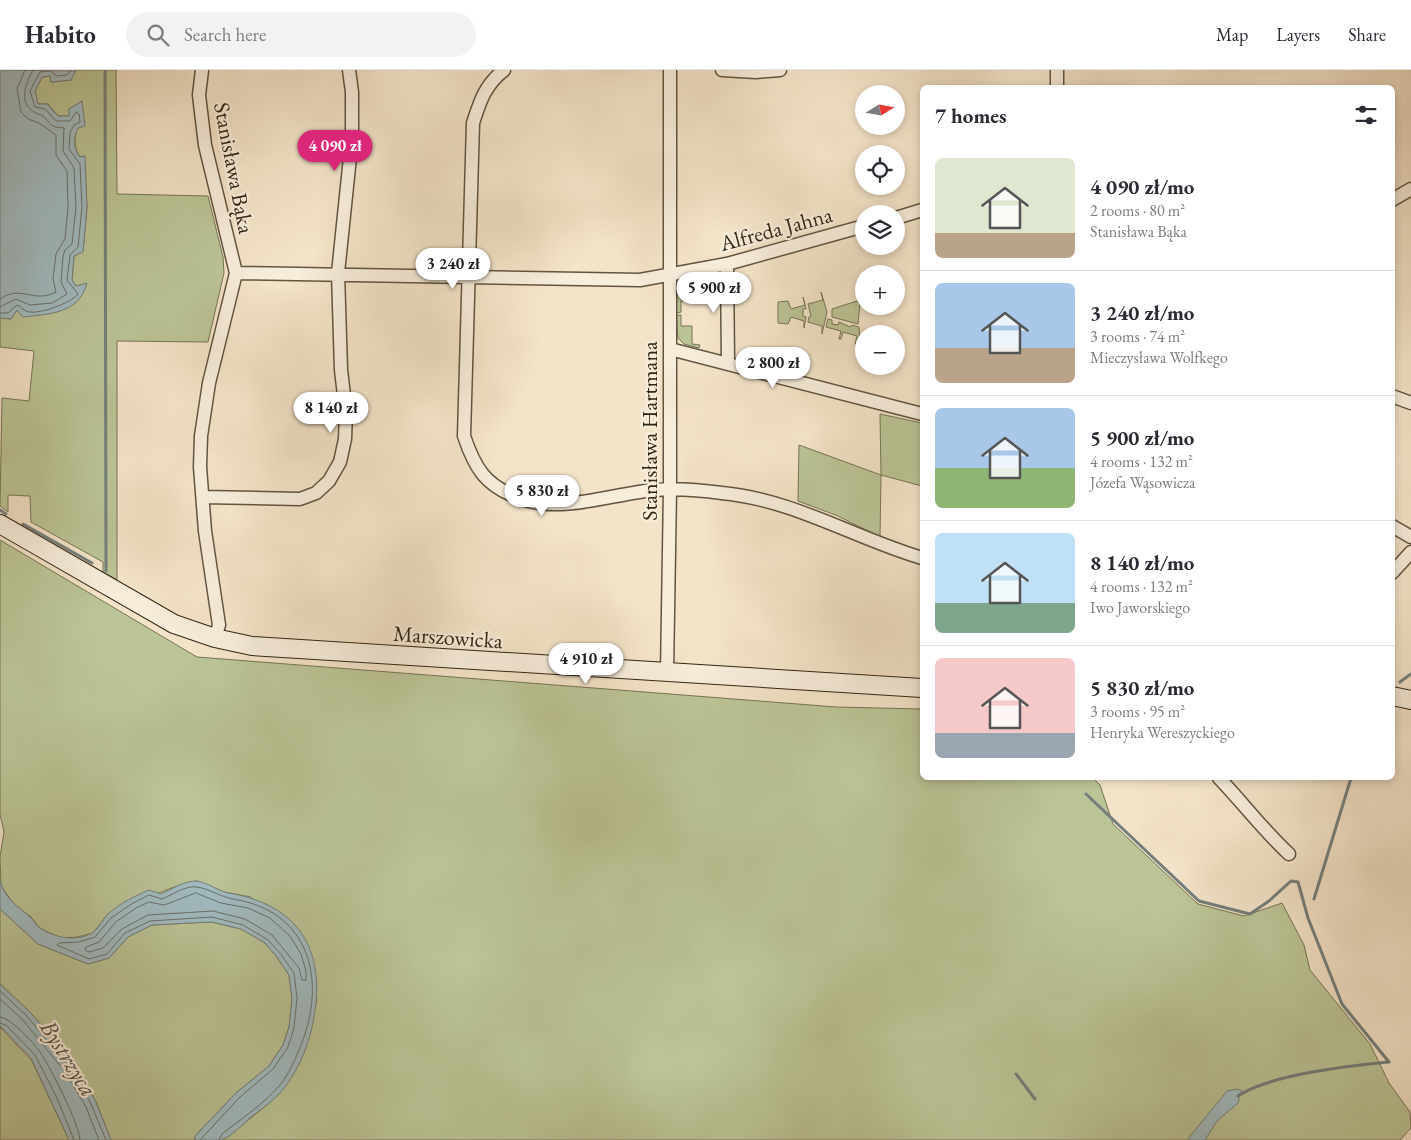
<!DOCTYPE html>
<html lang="en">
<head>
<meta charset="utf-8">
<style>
  :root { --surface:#fff; --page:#f2f2f3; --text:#2b2b33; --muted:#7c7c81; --line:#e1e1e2; --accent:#db2777 }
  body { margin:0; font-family:"EB Garamond",serif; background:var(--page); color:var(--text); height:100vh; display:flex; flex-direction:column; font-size:19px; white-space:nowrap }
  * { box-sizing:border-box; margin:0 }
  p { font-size:16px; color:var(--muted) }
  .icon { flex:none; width:28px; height:28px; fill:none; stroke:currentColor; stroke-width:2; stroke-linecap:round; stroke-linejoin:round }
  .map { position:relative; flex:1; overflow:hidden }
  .sheet { position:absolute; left:920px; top:15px; width:475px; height:695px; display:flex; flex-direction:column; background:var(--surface); border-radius:8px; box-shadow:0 2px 8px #0003 }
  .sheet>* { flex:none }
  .needle { width:32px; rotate:79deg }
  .controls { position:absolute; left:855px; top:15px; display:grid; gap:10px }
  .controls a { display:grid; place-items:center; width:50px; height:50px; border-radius:50%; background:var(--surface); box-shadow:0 2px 8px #0003; font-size:25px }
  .price { position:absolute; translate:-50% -42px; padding:0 11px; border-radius:18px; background:#fff; color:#222; font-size:16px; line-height:32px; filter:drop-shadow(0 1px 2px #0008) }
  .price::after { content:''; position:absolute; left:50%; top:30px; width:15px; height:11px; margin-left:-8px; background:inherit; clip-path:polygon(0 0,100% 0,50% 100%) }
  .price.selected { background:var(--accent); color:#fff }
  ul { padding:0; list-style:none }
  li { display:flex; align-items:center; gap:15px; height:125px; padding:0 15px }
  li+li { border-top:1px solid var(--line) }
  li span { display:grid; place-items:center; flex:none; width:140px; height:100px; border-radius:8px; color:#555 }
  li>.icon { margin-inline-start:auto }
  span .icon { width:60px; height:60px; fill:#fffc; stroke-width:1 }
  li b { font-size:21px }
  h2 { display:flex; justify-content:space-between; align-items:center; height:60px; padding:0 15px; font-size:21px }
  header { display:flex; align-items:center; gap:30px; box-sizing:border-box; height:70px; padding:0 25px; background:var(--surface); border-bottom:1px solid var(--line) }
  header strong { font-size:24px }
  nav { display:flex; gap:28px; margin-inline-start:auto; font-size:18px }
  .search { width:350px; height:45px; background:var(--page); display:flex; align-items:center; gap:12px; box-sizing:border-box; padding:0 18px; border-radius:28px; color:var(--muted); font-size:19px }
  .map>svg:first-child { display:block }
</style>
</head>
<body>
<header>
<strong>Habito</strong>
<div class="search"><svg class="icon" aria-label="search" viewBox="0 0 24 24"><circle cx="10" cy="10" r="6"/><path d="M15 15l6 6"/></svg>Search here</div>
<nav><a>Map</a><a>Layers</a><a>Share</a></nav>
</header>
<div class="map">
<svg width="1411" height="1070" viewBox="0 0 1411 1070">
  <rect width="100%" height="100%" fill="#f3e3c8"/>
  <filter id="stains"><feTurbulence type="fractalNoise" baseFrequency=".004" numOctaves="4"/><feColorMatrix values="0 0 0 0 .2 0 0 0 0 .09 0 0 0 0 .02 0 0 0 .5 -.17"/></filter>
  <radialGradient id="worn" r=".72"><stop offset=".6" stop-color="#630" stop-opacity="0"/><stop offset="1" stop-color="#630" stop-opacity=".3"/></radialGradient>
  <path fill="#bbc496" stroke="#767454" d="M 75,0 L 116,0 L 117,124 L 208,126 L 223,187 L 224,203 L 208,272 L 117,271 L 117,510 L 103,502 L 103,492 L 31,452 L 30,426 L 8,425 L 8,442 L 0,436 L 2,328 L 29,331 L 34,281 L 0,277 L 0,248 L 11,249 L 17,240 L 20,241 L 87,214 L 76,216 L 72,210 L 74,186 L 83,181 L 87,137 L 84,86 L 80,87 C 69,72 79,50 82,31 L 69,39 L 70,46 L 58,46 L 48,34 L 38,34 L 35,21 L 42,7 L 51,6 L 51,12 L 71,10 Z
    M 698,208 L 699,212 L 692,213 L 691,230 L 681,231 L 681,242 L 676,243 L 677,224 L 681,215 Z
    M 821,222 L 827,242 L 822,264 L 822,256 L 808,252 L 809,247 L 811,246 L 808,234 L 823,230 Z
    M 803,227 L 806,239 L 803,239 L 803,246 L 806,247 L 804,258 L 804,251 L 791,247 L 788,254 L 778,253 L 778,232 L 788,231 L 791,239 L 805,235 Z
    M 857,231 L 860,233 L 858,254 L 832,247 L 832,239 Z
    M 676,245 L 681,245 L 681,256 L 692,256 L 692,274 L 700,275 L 699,278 L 684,274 L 678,268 Z
    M 828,249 L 832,250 L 832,254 L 838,255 L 839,252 L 850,257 L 852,255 L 859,257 L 860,274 L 855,274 L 857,266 L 843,262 L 841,269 L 839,269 L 841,261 L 826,257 Z
    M 880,344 L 922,353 L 922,416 L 881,405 L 880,467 L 838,446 L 798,431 L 799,375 L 881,405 Z
    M 0,470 L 197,587 L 836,637 L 922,639 L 922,708 L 1093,708 L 1100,715 L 1113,754 L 1198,834 L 1244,846 L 1282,833 L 1304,875 L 1310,900 L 1370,974 L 1389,1013 L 1410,1042 L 1411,1058 L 1400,1070 L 222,1070 C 251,1048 282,1027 299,994 C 308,975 311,950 317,930 L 251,827 L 224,822 L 197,811 L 174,817 L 108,844 L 93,863 L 78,867 L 60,868 L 40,858 L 30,846 L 16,837 L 1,816 L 0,787 L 4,762 L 0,744 Z
    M 0,839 L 38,874 L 88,894 L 109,888 L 128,867 L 152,855 L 190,853 L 212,852 L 241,859 L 265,873 L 276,886 L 289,905 L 292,929 L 289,957 L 283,975 L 269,996 L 236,1023 L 195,1066 L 195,1070 L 111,1070 L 96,1032 L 76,996 L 30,942 L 0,914 Z
    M 0,957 L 32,991 L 69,1070 L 0,1070 Z"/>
  <path fill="#a1bbc1" stroke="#747f7b" d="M 0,0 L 76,1 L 71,10 L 51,12 L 50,6 L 42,7 L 35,21 L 38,34 L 47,34 L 58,46 L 69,46 L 69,39 L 82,31 L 85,56 L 78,58 C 73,69 73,78 80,87 L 85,86 L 87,137 L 83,182 L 74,186 L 72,210 L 76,216 L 87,213 C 79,244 49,244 23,247 L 17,240 L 11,249 L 0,248 Z
    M 0,809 C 4,829 17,835 30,847 C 34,850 36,856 40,858 C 55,868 76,872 92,863 C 99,859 103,848 109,843 C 121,833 135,826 149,820 L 161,824 C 171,819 185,811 196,811 C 207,812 218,821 228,823 C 298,834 326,879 314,947 C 310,972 300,997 285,1017 C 277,1028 263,1038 251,1047 C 243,1054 231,1067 221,1070 C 214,1070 203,1070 195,1070 L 195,1066 L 236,1023 L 269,996 L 283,975 L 289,957 L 292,929 L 289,905 L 276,886 L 265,873 L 241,859 L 212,852 L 190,853 L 152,855 L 128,867 L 109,888 L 88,894 L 38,874 L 0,839 Z
    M 0,914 L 30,942 L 76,996 L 96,1032 L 111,1070 L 69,1070 L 31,988 L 0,956 Z
    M 1237,1019 L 1244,1022 L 1240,1023 L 1238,1033 L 1217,1051 L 1205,1070 L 1187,1070 L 1227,1021 Z"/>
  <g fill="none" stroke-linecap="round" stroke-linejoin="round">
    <path stroke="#69706a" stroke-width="1" d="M 0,229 C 21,214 33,234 56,222 L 53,209 L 56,184 L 65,169 L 68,137 L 67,101 L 56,85 L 56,65 L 39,53 L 28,49 L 21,42 L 17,19 L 25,0
      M 0,237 L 16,229 L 30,235 L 52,233 L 67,224 L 61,212 L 63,186 L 65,180 L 72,174 L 76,137 L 74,98 L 63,81 L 64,58 C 61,57 56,58 53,56 C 48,53 46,47 41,45 C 18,38 23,18 33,0
      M 0,243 L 8,243 L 17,235 C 21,236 23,240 26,241 C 37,246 71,233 78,224 L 67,210 L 70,185 L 78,177 L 82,137 L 80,94 L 69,79 L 70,63 L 74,55 L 80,52 L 79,44 L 76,42 L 70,51 L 56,51 L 45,39 L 35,37 L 30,21 L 40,2 L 50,1 L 57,6 L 67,5 L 71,0
      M 196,823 L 221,833 L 248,838 L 270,848 L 290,866 L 301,884 L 306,901 L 306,910 L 302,910 L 299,898 L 272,865 L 245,849 L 213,841 L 148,845 L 122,859 L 103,878 L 89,882 L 85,880 L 86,877 L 99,872 L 116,852 L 136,838 L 149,832 L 164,835 Z
      M 0,921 L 26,945 L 71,999 L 91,1034 L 106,1070
      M 0,929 L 22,949 L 66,1003 L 86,1037 L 99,1070
      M 0,947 C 11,948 34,973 40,982 C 50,997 79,1053 80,1070
      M 0,953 L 6,955 L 35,985 L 57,1028 L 74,1070
      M 200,1070 L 240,1027 L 273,999 L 288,977 L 294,958 L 297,928 L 294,903 L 280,883 L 268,870 L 243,855 L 212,847 L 150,851 L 125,863 L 107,884 L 89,889 L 57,875 L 59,873 L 79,872 L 95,867 L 111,848 L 133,833 L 149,825 L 162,829 C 172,825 186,815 197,817 C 210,819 221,827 233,829 C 310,841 327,910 301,975 C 296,988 289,1004 280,1015 C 264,1034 241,1049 222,1064 L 219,1070"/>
    <path stroke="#747f7b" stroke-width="3" d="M 105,0 L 106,501
      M 0,440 L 6,444
      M 23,454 L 92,493
      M 1400,612 L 1411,604
      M 1086,724 L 1199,831 L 1250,844 L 1269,831 L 1291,811 L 1298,812 L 1308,848 L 1342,934 L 1389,992 C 1350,996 1271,1004 1238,1026
      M 1314,829 L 1351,708
      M 1016,1004 L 1035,1029"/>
    <defs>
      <path id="street" d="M 202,0 L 199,25 L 205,75 L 236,203 L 209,313 L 201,366 L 200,397 L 205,461 L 219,555 L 215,568
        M 504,0 C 485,15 480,31 473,53 L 464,366 C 475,399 486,416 519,428 C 561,444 611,424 654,420 C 676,418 700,420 722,423 C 795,430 854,468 922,488
        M 722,0 L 756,2 L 780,0
        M 1057,0 L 1057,18
        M 1392,130 L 1411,119
        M 896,148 L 922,140
        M 727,194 L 728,293
        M 236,203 L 640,210 L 727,194 L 864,156
        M 670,279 L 922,344
        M 1392,326 L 1411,333
        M 203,427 L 300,429 L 316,423 L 329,411 L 340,392 L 345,369 L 346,342 L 341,300 L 338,203 L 352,68 L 352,22 L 349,0
        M 1392,456 L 1411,467
        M 1392,503 L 1411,482
        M 667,603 L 670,420 L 670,0
        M 1219,708 C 1243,733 1263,760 1289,784"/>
      <path id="secondary" d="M 0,454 L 174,554 L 215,568 L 252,576 L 922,618
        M 1392,626 L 1411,630"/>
    </defs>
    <use href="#street" stroke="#625440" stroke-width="15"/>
    <use href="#secondary" stroke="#312513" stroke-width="20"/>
    <use href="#street" stroke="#f7eddb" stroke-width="12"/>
    <use href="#secondary" stroke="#f7eddb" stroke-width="18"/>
  </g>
  <g text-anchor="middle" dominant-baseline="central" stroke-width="4.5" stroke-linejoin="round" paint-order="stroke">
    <g font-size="22" fill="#312513" stroke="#f7eddb">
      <text transform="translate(234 98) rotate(79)">Stanisława Bąka</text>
      <text transform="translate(776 159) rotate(-15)">Alfreda Jahna</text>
      <text transform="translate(649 361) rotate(-90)">Stanisława Hartmana</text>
      <text transform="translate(448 567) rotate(4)">Marszowicka</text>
    </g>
    <g font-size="24" font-style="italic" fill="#535247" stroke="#f7eddb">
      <text transform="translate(69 988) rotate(58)">Bystrzyca</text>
    </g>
  </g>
  <rect width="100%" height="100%" filter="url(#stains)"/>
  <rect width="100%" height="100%" fill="url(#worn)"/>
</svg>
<div class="controls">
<a><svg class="needle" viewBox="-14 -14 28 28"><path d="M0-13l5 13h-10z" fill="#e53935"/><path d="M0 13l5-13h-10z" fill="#7c7c81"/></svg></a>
<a><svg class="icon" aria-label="locate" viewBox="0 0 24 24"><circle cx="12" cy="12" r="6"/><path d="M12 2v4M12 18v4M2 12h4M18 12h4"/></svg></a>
<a><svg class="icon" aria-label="layers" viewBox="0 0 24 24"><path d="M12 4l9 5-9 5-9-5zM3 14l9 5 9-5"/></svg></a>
<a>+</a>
<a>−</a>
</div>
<b class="price selected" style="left:335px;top:102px">4 090 zł</b>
<b class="price" style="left:453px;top:220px">3 240 zł</b>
<b class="price" style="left:714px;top:244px">5 900 zł</b>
<b class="price" style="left:773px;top:319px">2 800 zł</b>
<b class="price" style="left:331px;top:364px">8 140 zł</b>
<b class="price" style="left:542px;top:447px">5 830 zł</b>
<b class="price" style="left:586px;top:615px">4 910 zł</b>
<section class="sheet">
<h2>7 homes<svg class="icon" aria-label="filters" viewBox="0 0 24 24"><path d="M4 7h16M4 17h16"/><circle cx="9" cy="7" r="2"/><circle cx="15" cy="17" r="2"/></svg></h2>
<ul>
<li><span style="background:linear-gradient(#dfe7d0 75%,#b9a48a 0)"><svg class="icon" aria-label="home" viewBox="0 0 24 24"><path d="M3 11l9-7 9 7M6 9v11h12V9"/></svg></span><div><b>4 090 zł/mo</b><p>2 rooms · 80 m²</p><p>Stanisława Bąka</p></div></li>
<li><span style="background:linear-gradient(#a9c7e8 65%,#b9a48a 0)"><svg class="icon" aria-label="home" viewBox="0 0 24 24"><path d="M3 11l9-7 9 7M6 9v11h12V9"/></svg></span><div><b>3 240 zł/mo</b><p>3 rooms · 74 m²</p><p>Mieczysława Wolfkego</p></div></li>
<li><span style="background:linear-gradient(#a9c7e8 60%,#8fb573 0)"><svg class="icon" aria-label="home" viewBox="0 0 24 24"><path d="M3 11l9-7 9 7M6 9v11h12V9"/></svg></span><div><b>5 900 zł/mo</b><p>4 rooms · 132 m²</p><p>Józefa Wąsowicza</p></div></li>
<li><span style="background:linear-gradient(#bfe0f5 70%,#7fa58c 0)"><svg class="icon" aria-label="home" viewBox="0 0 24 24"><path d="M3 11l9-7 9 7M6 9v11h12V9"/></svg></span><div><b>8 140 zł/mo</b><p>4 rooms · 132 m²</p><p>Iwo Jaworskiego</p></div></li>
<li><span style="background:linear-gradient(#f6c9c9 75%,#9aa5b1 0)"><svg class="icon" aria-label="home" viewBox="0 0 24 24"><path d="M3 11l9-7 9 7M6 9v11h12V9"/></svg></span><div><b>5 830 zł/mo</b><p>3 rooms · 95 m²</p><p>Henryka Wereszyckiego</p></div></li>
</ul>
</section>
</div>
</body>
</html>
